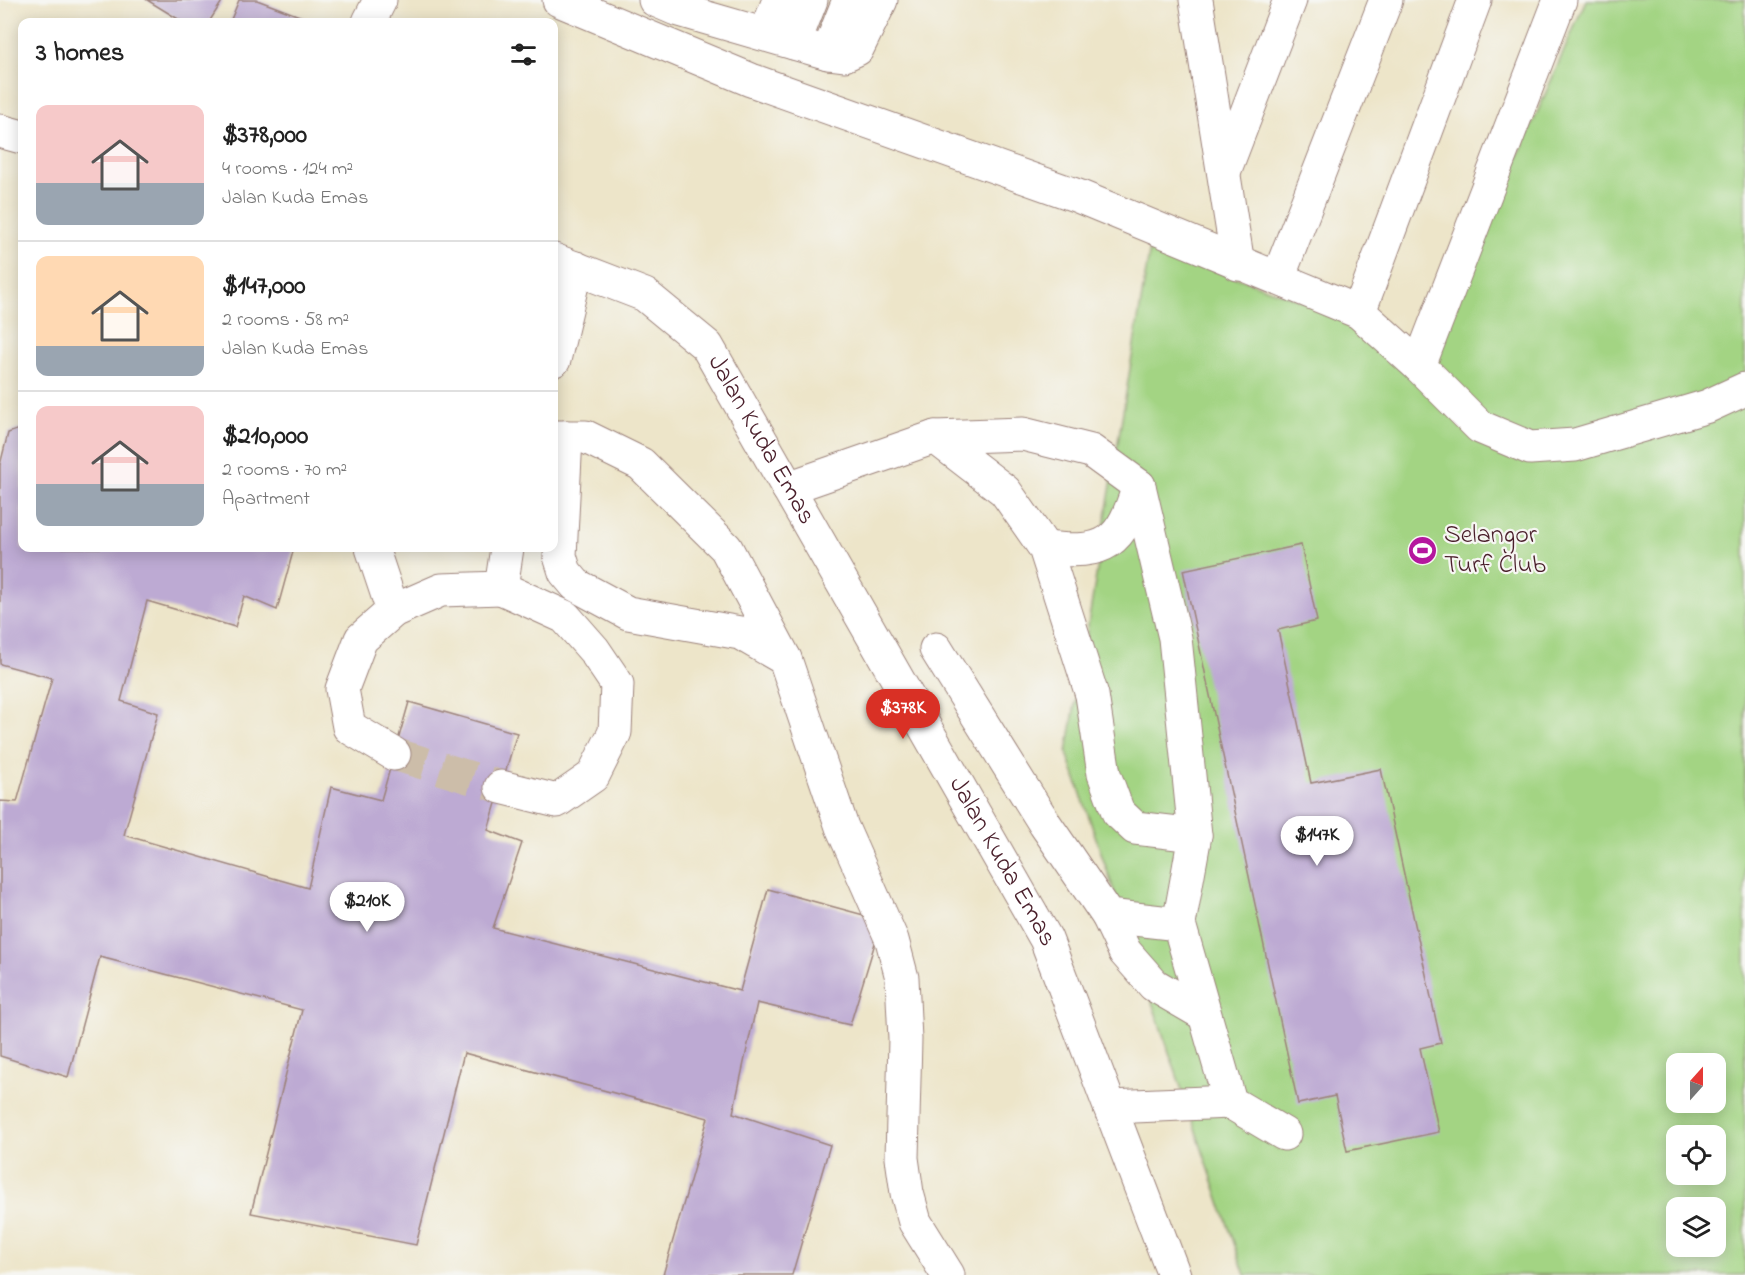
<!DOCTYPE html>
<html lang="en">
<head>
<meta charset="utf-8">
<style>
  :root { --surface:#fff; --page:#f2f2f2; --text:#222; --muted:#767676; --line:#e0e0e0; --accent:#d93025 }
  body { margin:0; font-family:"Indie Flower",sans-serif; background:var(--page); color:var(--text); height:100vh; display:flex; flex-direction:column; font-size:22px; white-space:nowrap }
  * { box-sizing:border-box; margin:0 }
  p { font-size:20px; color:var(--muted) }
  .icon { flex:none; width:33px; height:33px; fill:none; stroke:currentColor; stroke-width:2; stroke-linecap:round; stroke-linejoin:round }
  .map { position:relative; flex:1; overflow:hidden }
  .sheet { position:absolute; left:18px; top:18px; width:540px; height:534px; display:flex; flex-direction:column; background:var(--surface); border-radius:12px; box-shadow:0 3px 15px #0003 }
  .sheet>* { flex:none }
  .needle { width:39px; rotate:21deg }
  .controls { position:absolute; left:1666px; top:1053px; display:grid; gap:12px }
  .controls a { display:grid; place-items:center; width:60px; height:60px; border-radius:12px; background:var(--surface); box-shadow:0 3px 15px #0003; font-size:30px }
  .price { position:absolute; translate:-50% -51px; padding:0 14px; border-radius:21px; background:#fff; color:#222; font-size:20px; line-height:39px; filter:drop-shadow(0 2px 3px #0008) }
  .price::after { content:''; position:absolute; left:50%; top:36px; width:18px; height:14px; margin-left:-9px; background:inherit; clip-path:polygon(0 0,100% 0,50% 100%) }
  .price.active { background:var(--accent); color:#fff }
  ul { padding:0; list-style:none }
  li { display:flex; align-items:center; gap:18px; height:150px; padding:0 18px }
  li+li { border-top:2px solid var(--line) }
  li span { display:grid; place-items:center; flex:none; width:168px; height:120px; border-radius:12px; color:#555 }
  li>.icon { margin-inline-start:auto }
  span .icon { width:72px; height:72px; fill:#fffc; stroke-width:1 }
  li b { font-size:26px }
  h2 { display:flex; justify-content:space-between; align-items:center; height:72px; padding:0 18px; font-size:26px }
  .map>svg:first-child { display:block }
</style>
</head>
<body>
<div class="map">
<svg width="1745" height="1275" viewBox="0 0 1745 1275">
  <rect width="100%" height="100%" fill="#f6f6f2"/>
  <filter id="ink" filterUnits="userSpaceOnUse"><feTurbulence type="fractalNoise" baseFrequency=".0167" numOctaves="2"/><feDisplacementMap in="SourceGraphic" scale="12" xChannelSelector="R" yChannelSelector="G"/><feConvolveMatrix kernelMatrix="1 2 1 2 8 2 1 2 1" color-interpolation-filters="sRGB"/></filter>
  <filter id="wash" filterUnits="userSpaceOnUse"><feTurbulence type="fractalNoise" baseFrequency=".008" numOctaves="4" result="noise"/><feDisplacementMap in="SourceGraphic" scale="24" xChannelSelector="R" yChannelSelector="G"/><feGaussianBlur stdDeviation="1.35" result="paint"/><feColorMatrix in="noise" values="0 0 0 0 0 0 0 0 0 0 0 0 0 0 0 0 0 1.4 0 .05"/><feComposite in="paint" operator="in"/></filter>
  <g filter="url(#wash)">
    <rect width="100%" height="100%" fill="#ede5c9"/>
    <path fill="#a3d483" stroke="#767a57" stroke-width="1.5" fill-rule="evenodd" d="M 1586,0 L 1745,0 L 1745,1275 L 1245,1275 L 1067,753 L 1150,247 L 1435,348 ZM 1677,1064 L 1716,1064 L 1716,1102 L 1677,1102 ZM 1677,1136 L 1716,1136 L 1716,1174 L 1677,1174 ZM 1677,1208 L 1716,1208 L 1716,1246 L 1677,1246 Z"/>
    <g id="blocks">
      <path fill="#bdaad3" d="M 147,0 L 223,0 L 209,22 L 183,22 Z
        M 239,0 L 257,0 L 310,20 L 230,22 Z
        M 22,428 L 22,548 L 294,548 L 277,610 L 244,596 L 235,627 L 147,601 L 121,701 L 158,713 L 124,835 L 308,888 L 331,787 L 381,800 L 409,702 L 517,733 L 488,830 L 522,843 L 493,928 L 740,991 L 768,889 L 882,920 L 850,1025 L 757,1003 L 733,1113 L 830,1145 L 792,1275 L 663,1275 L 708,1118 L 464,1053 L 416,1245 L 251,1213 L 302,1010 L 100,957 L 68,1077 L 0,1056 L 0,801 L 17,802 L 52,678 L 0,664 L 0,465 L 8,433 Z
        M 1301,545 L 1317,621 L 1278,630 L 1311,783 L 1381,769 L 1441,1043 L 1420,1048 L 1439,1132 L 1347,1151 L 1335,1096 L 1298,1104 L 1183,570 Z"/>
    </g>
  </g>
  <g filter="url(#ink)">
    <use href="#blocks" fill-opacity="0" stroke="#9c827a" stroke-width="1.5"/>
    <g fill="none" stroke-linecap="round" stroke-linejoin="round">
      <path stroke="#ccbda9" stroke-width="33" stroke-dasharray="33 16" stroke-linecap="butt" d="M 394,754 L 501,787"/>
      <defs>
        <g id="minor">
          <path d="M 559,0 L 751,80 L 1078,196 L 1359,312 L 1419,366 L 1480,427 L 1530,448 L 1575,445 L 1708,406 L 1745,389"/>
          <path d="M 655,0 L 676,9 L 828,53 L 844,55 L 857,49 L 881,0"/>
          <path d="M 1196,0 L 1238,264"/>
          <path d="M 369,22 L 380,0"/>
          <path d="M 766,34 L 779,0"/>
          <path d="M 794,43 L 811,0"/>
          <path d="M 828,53 L 849,0"/>
          <path d="M 0,131 L 22,137"/>
          <path d="M 1224,172 L 1290,0"/>
          <path id="s1" d="M 554,260 L 645,295 L 707,346 L 1046,939 L 1174,1275"/>
          <path d="M 1278,278 L 1386,0"/>
          <path d="M 1359,312 L 1475,0"/>
          <path d="M 554,360 L 576,268"/>
          <path d="M 1419,366 L 1560,0"/>
          <path d="M 554,437 L 586,437 L 641,464 L 726,548 L 785,659 L 842,827 L 892,940 L 902,978 L 905,1039 L 902,1158 L 907,1193 L 915,1222 L 948,1275"/>
          <path d="M 566,437 L 560,556 L 565,572 L 576,585 L 628,613 L 740,633 L 785,659"/>
          <path d="M 935,437 L 1005,491 L 1045,548 L 1092,695 L 1104,774 L 1118,812 L 1135,828 L 1195,835"/>
          <path d="M 788,488 L 935,437 L 1023,434 L 1091,451 L 1139,486 L 1175,638 L 1195,835 L 1179,924 L 1230,1102 L 1284,1134"/>
          <path d="M 372,548 L 393,611"/>
          <path d="M 1045,548 C 1107,555 1121,544 1139,486"/>
          <path d="M 936,649 L 1045,824 L 1108,916 L 1179,924"/>
          <path d="M 394,754 L 349,727 L 342,689 L 361,639 L 393,611 L 441,590 L 501,588"/>
          <path d="M 501,787 L 557,801 L 593,776 L 615,732 L 617,684 L 594,650 L 565,617 L 501,588 L 507,548"/>
          <path d="M 1108,916 L 1125,952 L 1154,985 L 1204,1014"/>
          <path d="M 1110,1107 L 1230,1102"/>
        </g>
      </defs>
      <use href="#minor" stroke="#9c827a" stroke-width="35"/>
      <use href="#minor" stroke="#fff" stroke-width="33"/>
    </g>
  </g>
  <defs>
    <symbol id="stadium-disc" viewBox="-11 -11 22 22"><circle r="9.5" fill="#b5179e" stroke="#f6f6f2"/><path d="M0-5a6.5 5 0 1 0 0 10a6.5 5 0 1 0 0-10ZM-3.5-1.8h7v3.6h-7Z" fill="#fff"/></symbol>
  </defs>
  <g fill-rule="evenodd">
    <use href="#stadium-disc" x="1406" y="534" width="33" height="33"/>
  </g>
  <g text-anchor="middle" dominant-baseline="central" stroke-width="4.5" stroke-linejoin="round" paint-order="stroke">
    <g font-size="26" fill="#4a1f2b" stroke="#f6f6f2">
      <text stroke="none"><textPath href="#s1" startOffset="286">Jalan Kuda Emas</textPath></text>
      <text stroke="none"><textPath href="#s1" startOffset="772">Jalan Kuda Emas</textPath></text>
    </g>
    <g font-size="26" fill="#4a1f2b" stroke="#f6f6f2" text-anchor="start">
      <text x="1444" y="536">Selangor<tspan x="1444" dy="30">Turf Club</tspan></text>
    </g>
  </g>
</svg>
<div class="controls">
<a><svg class="needle" viewBox="-14 -14 28 28"><path d="M0-13l5 13h-10z" fill="#e53935"/><path d="M0 13l5-13h-10z" fill="#767676"/></svg></a>
<a><svg class="icon" aria-label="locate" viewBox="0 0 24 24"><circle cx="12" cy="12" r="6"/><path d="M12 2v4M12 18v4M2 12h4M18 12h4"/></svg></a>
<a><svg class="icon" aria-label="layers" viewBox="0 0 24 24"><path d="M12 4l9 5-9 5-9-5zM3 14l9 5 9-5"/></svg></a>
</div>
<b class="price active" style="left:903px;top:740px">$378K</b>
<b class="price" style="left:1317px;top:867px">$147K</b>
<b class="price" style="left:367px;top:933px">$210K</b>
<section class="sheet">
<h2>3 homes<svg class="icon" aria-label="filters" viewBox="0 0 24 24"><path d="M4 7h16M4 17h16"/><circle cx="9" cy="7" r="2"/><circle cx="15" cy="17" r="2"/></svg></h2>
<ul>
<li><span style="background:linear-gradient(#f6c9c9 65%,#9aa5b1 0)"><svg class="icon" aria-label="home" viewBox="0 0 24 24"><path d="M3 11l9-7 9 7M6 9v11h12V9"/></svg></span><div><b>$378,000</b><p>4 rooms · 124 m²</p><p>Jalan Kuda Emas</p></div></li>
<li><span style="background:linear-gradient(#ffd9b3 75%,#9aa5b1 0)"><svg class="icon" aria-label="home" viewBox="0 0 24 24"><path d="M3 11l9-7 9 7M6 9v11h12V9"/></svg></span><div><b>$147,000</b><p>2 rooms · 58 m²</p><p>Jalan Kuda Emas</p></div></li>
<li><span style="background:linear-gradient(#f6c9c9 65%,#9aa5b1 0)"><svg class="icon" aria-label="home" viewBox="0 0 24 24"><path d="M3 11l9-7 9 7M6 9v11h12V9"/></svg></span><div><b>$210,000</b><p>2 rooms · 70 m²</p><p>Apartment</p></div></li>
</ul>
</section>
</div>
</body>
</html>
